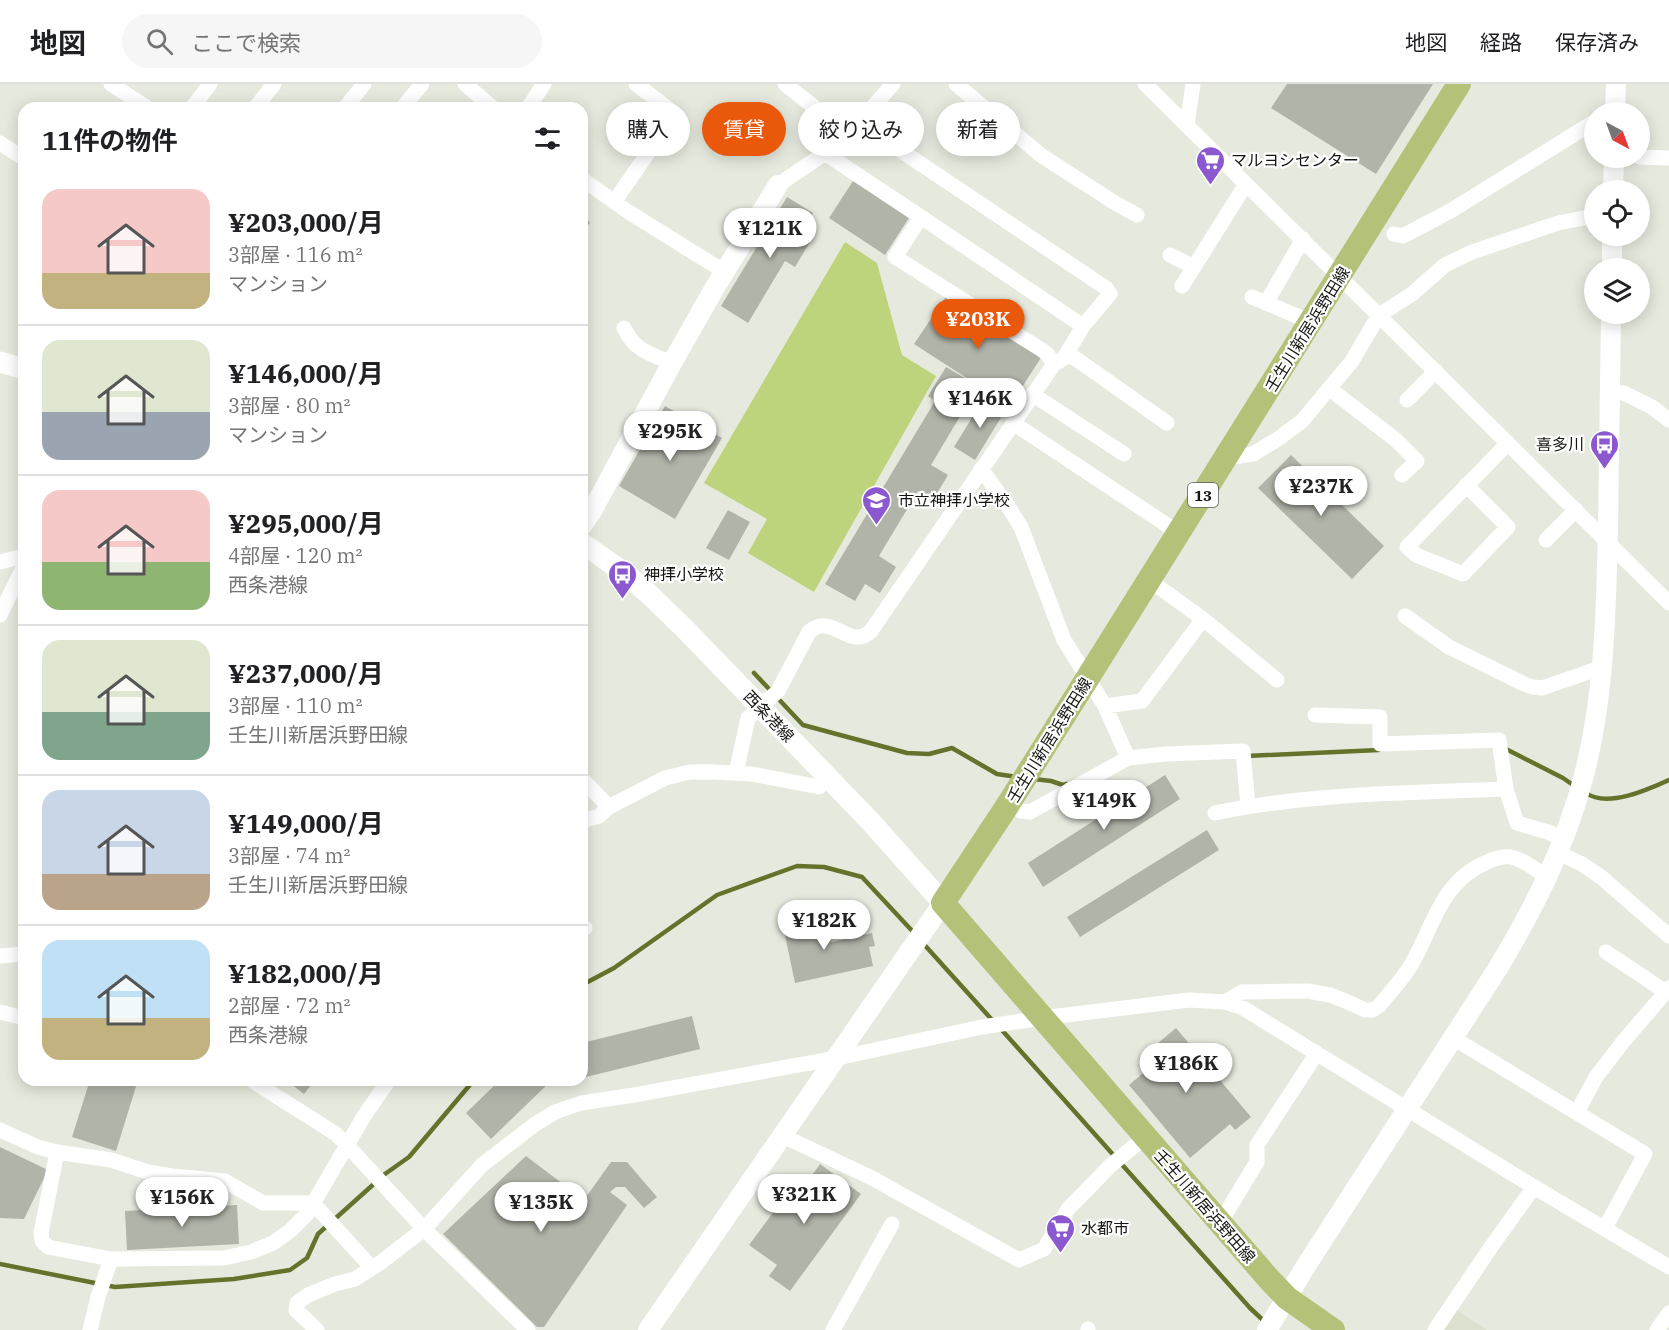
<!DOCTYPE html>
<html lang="ja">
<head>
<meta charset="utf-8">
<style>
  :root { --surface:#fff; --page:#f6f6f6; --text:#202124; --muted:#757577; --line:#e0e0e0; --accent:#ea580c }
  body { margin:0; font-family:"IBM Plex Serif","Noto Sans JP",serif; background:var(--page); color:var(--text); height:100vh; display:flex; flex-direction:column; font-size:22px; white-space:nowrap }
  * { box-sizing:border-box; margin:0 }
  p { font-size:20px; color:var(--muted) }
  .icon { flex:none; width:33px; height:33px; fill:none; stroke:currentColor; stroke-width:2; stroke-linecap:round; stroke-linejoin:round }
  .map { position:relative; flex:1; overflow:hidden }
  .side { position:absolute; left:18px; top:18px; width:570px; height:984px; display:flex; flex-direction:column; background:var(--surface); border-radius:18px; box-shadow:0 3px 15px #0003 }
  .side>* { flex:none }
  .guide { position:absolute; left:606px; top:18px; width:570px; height:54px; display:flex; gap:12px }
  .needle { width:39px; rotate:139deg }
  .fabs { position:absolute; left:1584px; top:18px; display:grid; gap:12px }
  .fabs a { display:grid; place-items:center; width:66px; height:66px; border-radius:50%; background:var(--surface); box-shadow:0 3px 15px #0003; font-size:30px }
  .price { position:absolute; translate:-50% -51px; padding:0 14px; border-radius:21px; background:#fff; color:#222; font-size:20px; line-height:39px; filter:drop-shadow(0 2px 3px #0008) }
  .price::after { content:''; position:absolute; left:50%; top:36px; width:18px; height:14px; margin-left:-9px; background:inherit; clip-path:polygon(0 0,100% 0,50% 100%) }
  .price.selected { background:var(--accent); color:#fff }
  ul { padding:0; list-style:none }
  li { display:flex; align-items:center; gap:18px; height:150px; padding:0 24px }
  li+li { border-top:2px solid var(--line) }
  li span { display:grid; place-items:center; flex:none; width:168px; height:120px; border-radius:18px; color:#555 }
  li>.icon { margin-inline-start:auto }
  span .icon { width:72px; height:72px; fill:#fffc; stroke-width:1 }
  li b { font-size:26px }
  h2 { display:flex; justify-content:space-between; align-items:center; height:72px; padding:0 24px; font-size:26px }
  .pill { padding:0 21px; border-radius:27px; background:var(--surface); box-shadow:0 3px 15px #0003; font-size:21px; line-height:54px }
  .pill.selected { background:var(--accent); color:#fff }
  header { display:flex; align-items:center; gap:36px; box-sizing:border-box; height:84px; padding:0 30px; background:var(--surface); border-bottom:2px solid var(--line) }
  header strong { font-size:28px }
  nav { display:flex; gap:33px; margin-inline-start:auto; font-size:21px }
  .search { width:420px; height:54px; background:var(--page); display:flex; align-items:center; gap:15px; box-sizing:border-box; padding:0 21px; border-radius:33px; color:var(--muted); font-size:22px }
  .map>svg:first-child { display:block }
</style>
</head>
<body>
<header>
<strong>地図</strong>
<div class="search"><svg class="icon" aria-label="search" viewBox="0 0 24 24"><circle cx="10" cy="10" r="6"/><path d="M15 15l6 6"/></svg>ここで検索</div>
<nav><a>地図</a><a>経路</a><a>保存済み</a></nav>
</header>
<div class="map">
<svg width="1669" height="1246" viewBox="0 0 1669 1246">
  <rect width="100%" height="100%" fill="#e6eade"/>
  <path fill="#dbe1ce" d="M 1456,1226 L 1487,1246 L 1443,1246 Z"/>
  <path fill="#bdd37c" d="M 845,158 L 877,179 L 902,271 L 936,292 L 814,508 L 748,469 L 767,435 L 704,399 Z"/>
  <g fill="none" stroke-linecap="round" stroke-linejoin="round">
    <path stroke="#64732c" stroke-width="4.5" d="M 754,589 L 803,641 L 907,669 L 929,670 L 952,664 L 997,690 L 1017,693
      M 1504,664 L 1563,694 L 1576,703
      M 1247,672 L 1379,666
      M 1034,695 L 1051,697 L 1063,701 L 1067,700
      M 1586,709 C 1607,724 1647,706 1669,696
      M 921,857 L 994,938
      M 582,901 L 614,884 L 717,811 L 797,782 L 824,783 L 862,793 L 916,851
      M 1000,944 L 1250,1224 L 1265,1238
      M 0,1180 L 115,1203 L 234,1195 L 290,1186 L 307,1174 L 318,1150 L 385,1090 L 409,1073 L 474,996"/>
  </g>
  <path fill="#b1b4a9" d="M 1287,0 L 1433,0 L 1376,90 L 1271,24 Z
    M 853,97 L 909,134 L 885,171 L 829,134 Z
    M 787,113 L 813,129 L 802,147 L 813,153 L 795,183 L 785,177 L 748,239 L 721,222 Z
    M 582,133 L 590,138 L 582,152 Z
    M 947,211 L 1042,272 L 1010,322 L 914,260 Z
    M 946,283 L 970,297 L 954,325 L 962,329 L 931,381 L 948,391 L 933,416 L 918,407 L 879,472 L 896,483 L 880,509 L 865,500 L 855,517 L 825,500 L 935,317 L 928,312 Z
    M 984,314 L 1005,327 L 975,376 L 954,363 Z
    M 665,322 L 722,354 L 675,435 L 619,402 Z
    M 1291,371 L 1384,462 L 1352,495 L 1258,404 Z
    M 728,426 L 750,438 L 729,476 L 706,464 Z
    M 1165,691 L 1180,715 L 1043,803 L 1028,779 Z
    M 1207,746 L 1219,766 L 1080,853 L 1067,833 Z
    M 812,831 L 816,849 L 832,858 L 872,849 L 875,862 L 869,863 L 873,882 L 795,899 L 782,837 Z
    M 692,932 L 700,965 L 582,994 L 582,959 Z
    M 1176,944 L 1251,1033 L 1235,1046 L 1230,1040 L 1190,1074 L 1129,1001 L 1148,985 L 1139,975 Z
    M 90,996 L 138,996 L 116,1067 L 72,1053 Z
    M 286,996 L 315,996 L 304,1010 Z
    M 500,996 L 552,996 L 491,1055 L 466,1029 Z
    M 0,1063 L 48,1086 L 24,1135 L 0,1134 Z
    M 526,1072 L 584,1116 L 611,1078 L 627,1078 L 657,1113 L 644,1124 L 625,1103 L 616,1103 L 610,1108 L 627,1121 L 544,1243 L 537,1243 L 443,1150 Z
    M 820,1080 L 861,1110 L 790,1207 L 769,1192 L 777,1181 L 749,1161 L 795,1099 L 803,1104 Z
    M 237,1121 L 239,1160 L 127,1166 L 125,1127 Z"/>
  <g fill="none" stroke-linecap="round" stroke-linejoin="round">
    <path stroke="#fff" stroke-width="15" d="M 111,0 L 146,23
      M 465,0 L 493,24
      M 785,0 L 847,49
      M 956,0 L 1042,72 L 1115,119 L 1137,131
      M 1145,0 L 1669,519
      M 192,24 L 210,0
      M 255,24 L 274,0
      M 345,24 L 364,0
      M 402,24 L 422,0
      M 528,24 L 544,0
      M 858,38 L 1106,204 L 1110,210 L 1083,242 L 1064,274
      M 1187,41 L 1193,0
      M 0,59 L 20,72 L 24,73
      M 1640,73 L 1669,74
      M 582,95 L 627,127 L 725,188
      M 778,101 L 834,63 L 862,35 L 893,0
      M 614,118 L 675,30 L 636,0
      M 921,133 L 1083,242
      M 1394,150 L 1403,152 L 1452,126 L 1594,38
      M 1170,171 L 1194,183
      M 1182,202 L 1246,100
      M 1252,213 L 1311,238
      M 1266,219 L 1303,155
      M 624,244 C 634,266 650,270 672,279
      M 1058,278 L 1064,274 L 1072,272 L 1167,339
      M 1330,305 L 1396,356 L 1417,377 L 1402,391
      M 1610,308 L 1624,309 L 1652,323 L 1669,336
      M 1032,310 L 1124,370
      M 1407,316 L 1436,287
      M 1013,339 L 1179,449
      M 1226,374 L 1253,370 L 1278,355 L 1302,337 L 1352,277 L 1379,231 L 1412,210 L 1445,181 L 1472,168 L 1558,139 L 1594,132
      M 981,385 L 1006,419 L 1021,443 L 1064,556 L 1105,622 L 1128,674
      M 1466,401 L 1508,443 L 1463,490 L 1416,471 L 1407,463 L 1508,359
      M 1546,456 L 1576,426
      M 0,478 L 24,472
      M 1149,496 L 1203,535 L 1277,596
      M 0,531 L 24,482
      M 1405,532 L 1449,563 L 1524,600 L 1533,603 L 1542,604 L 1603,583
      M 1105,622 L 1142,617 L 1203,535
      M 1315,631 L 1380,633 L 1380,660 L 1499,656 L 1506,705 L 1517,739 L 1551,749 L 1562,757
      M 736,689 L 748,634 L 778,607 L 809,548 C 833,527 849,568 871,547 L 1054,280 L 1047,270 L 1042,266 L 895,173 L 921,133 L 826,70
      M 582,695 L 609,723
      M 1009,719 L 1021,727 L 1030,728 L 1128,674 L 1166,670 L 1243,667 L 1248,722
      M 1215,729 C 1310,709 1409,709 1506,705
      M 582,737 L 599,732 L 609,723 L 665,694 L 690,688 L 714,688 L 752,690 L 819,703 L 829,695
      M 1558,769 L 1582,780 L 1601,793 L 1669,852
      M 582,846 L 585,844
      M 1606,868 L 1666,908
      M 0,872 L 24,870
      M 1225,918 L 1242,908 L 1308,907 L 1330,911 L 1348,918 L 1365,926 L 1373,926 L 1380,921 C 1390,908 1403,895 1411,881 C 1433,843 1441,798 1485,779 C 1492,775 1503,772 1511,773 C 1525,776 1536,786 1547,794
      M 0,928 L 24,934
      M 1453,954 L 1645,1070 L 1605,1144
      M 251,996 L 336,1050 L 347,1061 L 424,1145 L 528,1246
      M 1577,1028 L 1596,993 L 1622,959 L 1669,904
      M 0,1046 L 38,1063 L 57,1068 L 111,1076 L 148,1088 L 172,1092 L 225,1097 L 263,1119 L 313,1119 L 372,1184
      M 783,1052 L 872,1094 L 1019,1176 L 1044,1165 L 1068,1125 L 1110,1082 L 1145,1053
      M 57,1068 L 41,1149 L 42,1157 L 48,1163 L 111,1175 L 224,1174 L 251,1168 L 273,1159 L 291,1146 L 307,1130 L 364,1032 L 389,996
      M 1220,1139 L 1257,1078 L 1257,1061 L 1317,969
      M 90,1246 L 98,1213 L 111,1175
      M 317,1246 L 296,1226 L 297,1219 L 308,1211 L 335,1200 L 355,1195 L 380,1179 L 424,1145 L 482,1081 L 534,1041 L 555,1028 L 581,1019 L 634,1011 L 837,974 L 982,943 L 1042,934 L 1189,916 L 1225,918 L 1243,924 L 1534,1103 L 1669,1183
      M 833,1246 L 892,1140
      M 1088,1246 L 1088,1245
      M 1435,1246 L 1491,1163 L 1534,1103
      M 1657,1246 L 1669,1229"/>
    <path stroke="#fff" stroke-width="20" d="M 1615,28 L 1616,0
      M 1613,106 L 1614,74
      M 1612,184 L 1612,152
      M 582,442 L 592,427 L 672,279 L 714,205 L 778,101
      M 648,1246 L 943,819
      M 1267,1246 L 1304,1185 L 1498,884 C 1534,824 1565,763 1583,695 C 1605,612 1606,528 1608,443 C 1609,372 1610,301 1611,230"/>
    <path stroke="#fff" stroke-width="21" d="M 0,278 L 24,285
      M 582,459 L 626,490 L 650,511 L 685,545 L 871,738 L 943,819"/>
    <path stroke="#b3c179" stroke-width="24" d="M 1333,1246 L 1287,1214 L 1268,1194 L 943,819 L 1009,719 L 1087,595 L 1459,0"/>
  </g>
  <defs>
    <symbol id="supermarket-pin" viewBox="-11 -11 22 30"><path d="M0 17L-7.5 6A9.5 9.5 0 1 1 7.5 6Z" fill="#8b58d0" stroke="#fff"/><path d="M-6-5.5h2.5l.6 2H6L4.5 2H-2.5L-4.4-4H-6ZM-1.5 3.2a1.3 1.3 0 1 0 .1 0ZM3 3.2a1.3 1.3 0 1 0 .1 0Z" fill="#fff"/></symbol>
    <symbol id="bus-pin" viewBox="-11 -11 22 30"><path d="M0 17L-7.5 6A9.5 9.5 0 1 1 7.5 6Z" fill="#8b58d0" stroke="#fff"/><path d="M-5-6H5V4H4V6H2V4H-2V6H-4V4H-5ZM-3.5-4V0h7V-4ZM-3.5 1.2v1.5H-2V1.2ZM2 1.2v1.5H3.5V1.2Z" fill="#fff"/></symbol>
    <symbol id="school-pin" viewBox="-11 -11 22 30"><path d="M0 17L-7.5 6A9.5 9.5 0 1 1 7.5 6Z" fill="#8b58d0" stroke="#fff"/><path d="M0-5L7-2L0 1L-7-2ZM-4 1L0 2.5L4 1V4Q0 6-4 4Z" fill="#fff"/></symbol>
  </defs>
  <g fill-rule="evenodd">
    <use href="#supermarket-pin" x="1194" y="60" width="33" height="45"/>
    <use href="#bus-pin" x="1588" y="344" width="33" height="45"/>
    <use href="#school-pin" x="860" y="400" width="33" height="45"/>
    <use href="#bus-pin" x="606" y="474" width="33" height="45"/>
    <use href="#supermarket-pin" x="1044" y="1128" width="33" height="45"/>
  </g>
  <g text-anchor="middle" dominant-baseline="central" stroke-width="4.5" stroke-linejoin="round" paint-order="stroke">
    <rect fill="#fff" stroke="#5b5c59" stroke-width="1.5" x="1188" y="399" width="30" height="24" rx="4.5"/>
    <g font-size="15" font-weight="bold" fill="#151612">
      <text x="1203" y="411">13</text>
    </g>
    <g font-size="16" fill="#151612" stroke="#fff" text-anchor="start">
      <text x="1231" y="76">マルヨシセンター</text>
      <text x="1584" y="360" text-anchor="end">喜多川</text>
      <text x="898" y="416">市立神拝小学校</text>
      <text x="644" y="490">神拝小学校</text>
      <text x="1081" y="1144">水都市</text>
    </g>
    <g font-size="16" fill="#151612" stroke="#fff">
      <text transform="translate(1307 245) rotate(-58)">壬生川新居浜野田線</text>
      <text transform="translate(769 632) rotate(46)">西条港線</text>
      <text transform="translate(1049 656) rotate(-58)">壬生川新居浜野田線</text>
      <text transform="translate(1205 1122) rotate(49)">壬生川新居浜野田線</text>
    </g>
  </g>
</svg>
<div class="fabs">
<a><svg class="needle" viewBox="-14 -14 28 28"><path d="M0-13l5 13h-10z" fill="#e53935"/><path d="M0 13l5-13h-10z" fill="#757577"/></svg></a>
<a><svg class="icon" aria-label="locate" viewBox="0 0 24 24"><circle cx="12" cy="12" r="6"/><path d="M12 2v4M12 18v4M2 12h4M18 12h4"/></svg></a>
<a><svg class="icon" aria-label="layers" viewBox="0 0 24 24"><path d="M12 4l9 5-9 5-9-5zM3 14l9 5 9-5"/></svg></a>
</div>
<b class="price" style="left:770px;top:175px">¥121K</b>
<b class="price selected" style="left:978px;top:266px">¥203K</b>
<b class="price" style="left:980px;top:345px">¥146K</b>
<b class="price" style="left:670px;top:378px">¥295K</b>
<b class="price" style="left:1321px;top:433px">¥237K</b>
<b class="price" style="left:1104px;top:747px">¥149K</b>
<b class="price" style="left:824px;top:867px">¥182K</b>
<b class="price" style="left:1186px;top:1010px">¥186K</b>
<b class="price" style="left:804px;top:1141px">¥321K</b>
<b class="price" style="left:182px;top:1144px">¥156K</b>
<b class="price" style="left:541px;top:1149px">¥135K</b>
<div class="guide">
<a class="pill">購入</a>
<a class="pill selected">賃貸</a>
<a class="pill">絞り込み</a>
<a class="pill">新着</a>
</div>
<section class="side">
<h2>11件の物件<svg class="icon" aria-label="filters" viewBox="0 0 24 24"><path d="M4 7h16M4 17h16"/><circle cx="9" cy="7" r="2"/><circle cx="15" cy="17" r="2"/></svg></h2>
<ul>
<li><span style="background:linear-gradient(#f6c9c9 70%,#c2b280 0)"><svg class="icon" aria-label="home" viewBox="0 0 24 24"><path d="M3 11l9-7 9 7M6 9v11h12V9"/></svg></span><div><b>¥203,000/月</b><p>3部屋 · 116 m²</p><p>マンション</p></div></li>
<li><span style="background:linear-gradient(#dfe7d0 60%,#9aa5b1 0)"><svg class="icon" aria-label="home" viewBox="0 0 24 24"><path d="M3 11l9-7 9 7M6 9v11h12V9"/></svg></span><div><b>¥146,000/月</b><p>3部屋 · 80 m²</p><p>マンション</p></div></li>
<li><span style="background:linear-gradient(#f6c9c9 60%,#8fb573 0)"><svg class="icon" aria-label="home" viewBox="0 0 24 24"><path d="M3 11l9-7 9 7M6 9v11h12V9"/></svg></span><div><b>¥295,000/月</b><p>4部屋 · 120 m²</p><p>西条港線</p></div></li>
<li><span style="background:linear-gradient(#dfe7d0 60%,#7fa58c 0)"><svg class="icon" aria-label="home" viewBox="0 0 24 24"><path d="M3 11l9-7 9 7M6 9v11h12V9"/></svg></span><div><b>¥237,000/月</b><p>3部屋 · 110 m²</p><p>壬生川新居浜野田線</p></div></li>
<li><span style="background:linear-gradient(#c9d6e8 70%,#b9a48a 0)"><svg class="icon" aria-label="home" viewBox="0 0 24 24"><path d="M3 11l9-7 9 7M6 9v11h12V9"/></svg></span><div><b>¥149,000/月</b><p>3部屋 · 74 m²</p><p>壬生川新居浜野田線</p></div></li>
<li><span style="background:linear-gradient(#bfe0f5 65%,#c2b280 0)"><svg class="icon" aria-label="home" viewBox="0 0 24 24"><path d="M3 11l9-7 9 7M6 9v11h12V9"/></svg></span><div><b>¥182,000/月</b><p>2部屋 · 72 m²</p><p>西条港線</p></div></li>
</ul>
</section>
</div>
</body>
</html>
